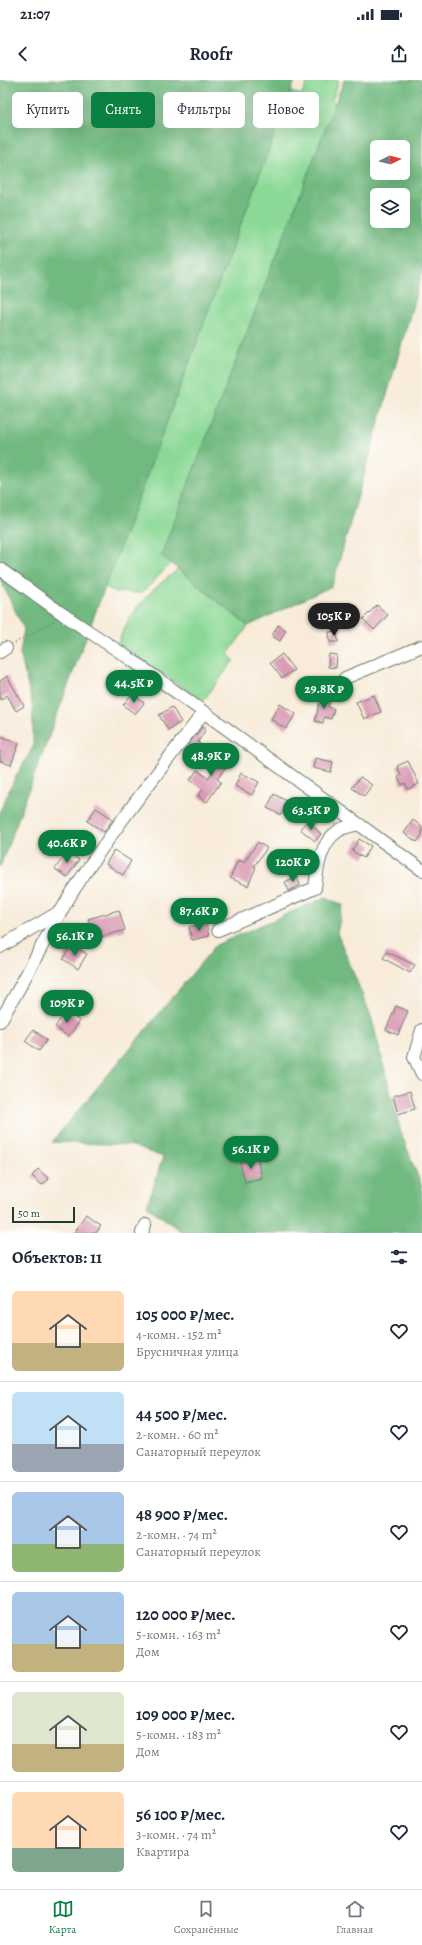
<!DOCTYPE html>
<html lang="ru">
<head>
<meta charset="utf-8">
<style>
  :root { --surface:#fff; --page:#f6f6f7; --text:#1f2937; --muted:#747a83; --line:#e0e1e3; --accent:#0b8043 }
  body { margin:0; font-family:Alegreya,serif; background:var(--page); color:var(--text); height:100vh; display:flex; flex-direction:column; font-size:15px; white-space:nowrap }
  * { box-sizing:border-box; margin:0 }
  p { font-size:13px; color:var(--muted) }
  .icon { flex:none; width:22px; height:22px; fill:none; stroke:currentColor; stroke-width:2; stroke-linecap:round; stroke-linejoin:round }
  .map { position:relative; height:1153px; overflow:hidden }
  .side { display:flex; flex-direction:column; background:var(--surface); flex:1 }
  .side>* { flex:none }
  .hud { position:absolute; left:12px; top:12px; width:398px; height:36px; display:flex; gap:8px }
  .needle { width:26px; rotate:84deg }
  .buttons { position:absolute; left:370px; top:60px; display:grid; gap:8px }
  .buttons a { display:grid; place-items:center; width:40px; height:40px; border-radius:6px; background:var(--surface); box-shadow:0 4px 16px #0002; font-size:20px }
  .scale { position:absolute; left:12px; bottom:10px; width:63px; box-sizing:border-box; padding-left:4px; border:2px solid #1f3d34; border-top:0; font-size:11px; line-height:14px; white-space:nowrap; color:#1f3d34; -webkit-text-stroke:3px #fdfcf7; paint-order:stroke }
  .price { position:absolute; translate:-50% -34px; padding:0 9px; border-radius:14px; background:var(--accent); color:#fff; font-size:13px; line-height:26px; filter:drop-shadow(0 1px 2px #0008) }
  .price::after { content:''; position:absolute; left:50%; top:24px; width:12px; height:9px; margin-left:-6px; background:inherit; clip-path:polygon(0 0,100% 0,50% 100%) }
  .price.active { background:#222; color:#fff }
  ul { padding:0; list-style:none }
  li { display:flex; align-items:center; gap:12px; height:100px; padding:0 12px }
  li+li { border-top:1px solid var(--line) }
  li span { display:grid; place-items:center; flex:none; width:112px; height:80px; border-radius:6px; color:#555 }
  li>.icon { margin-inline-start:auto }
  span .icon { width:48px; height:48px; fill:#fffc; stroke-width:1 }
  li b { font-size:17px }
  h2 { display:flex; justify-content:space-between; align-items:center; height:48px; padding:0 12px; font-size:17px }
  .pill { padding:0 14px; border-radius:6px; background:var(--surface); box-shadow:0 4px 16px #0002; font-size:14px; line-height:36px }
  .pill.active { background:var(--accent); color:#fff }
  .status { display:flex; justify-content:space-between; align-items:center; height:28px; padding:0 20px; background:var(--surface); direction:ltr }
  .status svg { height:11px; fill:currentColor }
  header { display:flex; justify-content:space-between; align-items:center; height:52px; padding:0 12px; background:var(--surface); font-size:18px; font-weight:700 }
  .menu { display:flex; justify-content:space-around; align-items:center; height:56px; border-top:1px solid var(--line); background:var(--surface); font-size:11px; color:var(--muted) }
  .menu a { display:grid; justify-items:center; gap:2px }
  .menu .active { color:var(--accent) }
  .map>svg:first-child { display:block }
</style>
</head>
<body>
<div class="status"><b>21:07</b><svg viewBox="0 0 49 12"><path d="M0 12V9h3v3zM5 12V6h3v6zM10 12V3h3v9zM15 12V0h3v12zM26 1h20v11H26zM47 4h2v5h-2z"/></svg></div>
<header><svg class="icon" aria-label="back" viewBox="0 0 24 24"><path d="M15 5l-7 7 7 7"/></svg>Roofr<svg class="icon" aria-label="share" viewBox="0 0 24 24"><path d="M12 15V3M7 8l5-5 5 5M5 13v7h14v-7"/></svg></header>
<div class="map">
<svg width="422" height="1153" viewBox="0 0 422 1153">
  <rect width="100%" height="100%" fill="#fdfcf7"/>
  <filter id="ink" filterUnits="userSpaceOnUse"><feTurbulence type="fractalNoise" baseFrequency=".025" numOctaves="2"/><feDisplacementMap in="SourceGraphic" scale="8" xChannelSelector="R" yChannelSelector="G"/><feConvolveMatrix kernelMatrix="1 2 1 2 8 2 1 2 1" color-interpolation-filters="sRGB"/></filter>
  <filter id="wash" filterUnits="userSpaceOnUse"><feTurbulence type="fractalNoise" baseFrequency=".012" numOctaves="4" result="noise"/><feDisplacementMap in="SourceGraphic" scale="16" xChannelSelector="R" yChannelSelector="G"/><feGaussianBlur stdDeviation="0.9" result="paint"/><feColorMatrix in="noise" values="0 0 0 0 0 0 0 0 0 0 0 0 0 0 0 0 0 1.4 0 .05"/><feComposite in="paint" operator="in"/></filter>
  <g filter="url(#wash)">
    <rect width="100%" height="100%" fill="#f8ebd9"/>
    <path fill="#8cd997" stroke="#568b66" d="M 308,0 L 339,0 L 332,21 L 384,54 L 377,67 L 377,93 L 403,93 L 403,115 L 377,115 L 377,141 L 180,474 L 142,513 L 115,512 L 88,498 L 0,27 L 257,4 L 302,15 Z
      M 178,489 L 248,546 L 228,574 L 234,580 L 203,621 L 118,564 C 130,528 150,512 178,489 Z"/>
    <path fill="#71b980" stroke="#487b5a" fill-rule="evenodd" d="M 0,0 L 295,0 L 0,787 L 0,731 L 14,700 L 33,667 L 33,627 L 20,573 L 24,549 L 0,499 Z
      M 344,0 L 422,0 L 422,193 L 332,506 L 248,546 L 161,475 ZM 377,67 L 403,67 L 403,93 L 377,93 ZM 377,115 L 403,115 L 403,141 L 377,141 Z
      M 326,817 L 343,825 L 337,853 L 371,936 L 401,1053 L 422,1107 L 422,1153 L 183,1153 L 147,1126 L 163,1077 L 130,1065 L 52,1062 L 216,865 Z"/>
    <g id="blocks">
      <path fill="#d99ab4" d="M 377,525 L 388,535 L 374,550 L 363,539 Z
        M 278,545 L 286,550 L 280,561 L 272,556 Z
        M 337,551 L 338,562 L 330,562 L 329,552 Z
        M 282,574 L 294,590 L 282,598 L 270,583 Z
        M 329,574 L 337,575 L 336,588 L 328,587 Z
        M 7,596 L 24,626 L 16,631 L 7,615 L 0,620 L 0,601 Z
        M 132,614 L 144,623 L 135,634 L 123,625 Z
        M 374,615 L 381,632 L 364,639 L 356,622 Z
        M 321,617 L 330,619 L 328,627 L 334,629 L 331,639 L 324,637 L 323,643 L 315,641 Z
        M 280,624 L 296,634 L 286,649 L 271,639 Z
        M 172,627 L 181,642 L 168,650 L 159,635 Z
        M 203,646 L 206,649 L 198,662 L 201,665 L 197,671 L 188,665 Z
        M 0,656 L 19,663 L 11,685 L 0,681 Z
        M 219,671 L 231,680 L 217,699 L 221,702 L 207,722 L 198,716 L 203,709 L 190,700 L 197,690 L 208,698 L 216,688 L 210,683 Z
        M 315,678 L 333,682 L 331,692 L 313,688 Z
        M 408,681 L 419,704 L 408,709 L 405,703 L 402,705 L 398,697 L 401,695 L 397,686 Z
        M 241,693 L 259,702 L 252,715 L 235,706 Z
        M 360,697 L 372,705 L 364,716 L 352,708 Z
        M 274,714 L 288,722 L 281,735 L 267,728 Z
        M 96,728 L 113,739 L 104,752 L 87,741 Z
        M 413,740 L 422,747 L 422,755 L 417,762 L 404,753 Z
        M 307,741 L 321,754 L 315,761 L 300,749 Z
        M 359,759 L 371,766 L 364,778 L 352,771 Z
        M 258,762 L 267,768 L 254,786 L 256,787 L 248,806 L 230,798 L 238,780 L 244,782 Z
        M 114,770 L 131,781 L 123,795 L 106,784 Z
        M 67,772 L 79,780 L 67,797 L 55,789 Z
        M 297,796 L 300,805 L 289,811 L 285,802 Z
        M 119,830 L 125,850 L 94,859 L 88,839 Z
        M 206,843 L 209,856 L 192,860 L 189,847 Z
        M 72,865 L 87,874 L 78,889 L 63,879 Z
        M 387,872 L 415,885 L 410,893 L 383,878 Z
        M 396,926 L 408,931 L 398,955 L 386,950 Z
        M 66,931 L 80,941 L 68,957 L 55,947 Z
        M 33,950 L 47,960 L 39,971 L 25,961 Z
        M 410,1011 L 415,1029 L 398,1034 L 393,1016 Z
        M 257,1078 L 262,1098 L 245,1102 L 240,1083 Z
        M 38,1089 L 49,1099 L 42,1105 L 32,1096 Z
        M 86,1136 L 101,1146 L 96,1153 L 74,1153 Z"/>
    </g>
  </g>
  <g filter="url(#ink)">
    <use href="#blocks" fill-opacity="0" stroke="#6b7a6e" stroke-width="1"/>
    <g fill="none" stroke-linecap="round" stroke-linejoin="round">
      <defs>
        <path id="minor" d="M 0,489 L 64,535 L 129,578 L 422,790
          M 0,572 L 6,568
          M 345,598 L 422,566
          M 218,850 L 315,808 C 317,789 320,763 338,751 C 343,747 352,746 359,744
          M 0,867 L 61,831
          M 0,941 C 26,899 47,853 73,811 C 113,749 159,691 204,632
          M 422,950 L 414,977 L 422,994
          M 142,1153 L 145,1145"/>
      </defs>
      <use href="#minor" stroke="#6b7a6e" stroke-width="14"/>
      <path stroke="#6b7a6e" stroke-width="1.5" stroke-dasharray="1 3" stroke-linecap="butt" d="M 15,563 L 55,540"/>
      <use href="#minor" stroke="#fff" stroke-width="12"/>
    </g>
  </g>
</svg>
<div class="buttons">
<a><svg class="needle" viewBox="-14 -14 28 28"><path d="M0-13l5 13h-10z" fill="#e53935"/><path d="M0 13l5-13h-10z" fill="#747a83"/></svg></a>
<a><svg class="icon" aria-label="layers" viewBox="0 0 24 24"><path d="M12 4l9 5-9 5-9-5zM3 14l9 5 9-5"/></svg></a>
</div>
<div class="scale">50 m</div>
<b class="price active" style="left:334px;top:557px">105K ₽</b>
<b class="price" style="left:134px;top:624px">44.5K ₽</b>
<b class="price" style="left:324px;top:630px">29.8K ₽</b>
<b class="price" style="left:211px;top:697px">48.9K ₽</b>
<b class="price" style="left:311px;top:751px">63.5K ₽</b>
<b class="price" style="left:67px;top:784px">40.6K ₽</b>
<b class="price" style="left:293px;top:803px">120K ₽</b>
<b class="price" style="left:199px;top:852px">87.6K ₽</b>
<b class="price" style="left:75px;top:877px">56.1K ₽</b>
<b class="price" style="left:67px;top:944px">109K ₽</b>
<b class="price" style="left:251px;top:1090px">56.1K ₽</b>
<div class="hud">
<a class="pill">Купить</a>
<a class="pill active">Снять</a>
<a class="pill">Фильтры</a>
<a class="pill">Новое</a>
</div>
</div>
<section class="side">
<h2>Объектов: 11<svg class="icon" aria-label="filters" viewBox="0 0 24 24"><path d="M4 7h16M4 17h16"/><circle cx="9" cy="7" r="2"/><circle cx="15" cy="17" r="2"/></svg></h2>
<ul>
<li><span style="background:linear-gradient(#ffd9b3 65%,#c2b280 0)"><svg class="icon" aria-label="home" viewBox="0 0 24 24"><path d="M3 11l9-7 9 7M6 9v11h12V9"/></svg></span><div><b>105 000 ₽/мес.</b><p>4-комн. · 152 m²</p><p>Брусничная улица</p></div><svg class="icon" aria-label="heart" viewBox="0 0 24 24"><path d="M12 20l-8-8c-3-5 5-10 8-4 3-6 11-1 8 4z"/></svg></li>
<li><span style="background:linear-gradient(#bfe0f5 65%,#9aa5b1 0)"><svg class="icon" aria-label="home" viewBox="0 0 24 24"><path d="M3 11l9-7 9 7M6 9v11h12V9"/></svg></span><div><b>44 500 ₽/мес.</b><p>2-комн. · 60 m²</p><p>Санаторный переулок</p></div><svg class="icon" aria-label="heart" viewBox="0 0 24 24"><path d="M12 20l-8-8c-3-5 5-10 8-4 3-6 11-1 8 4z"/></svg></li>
<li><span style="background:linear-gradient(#a9c7e8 65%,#8fb573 0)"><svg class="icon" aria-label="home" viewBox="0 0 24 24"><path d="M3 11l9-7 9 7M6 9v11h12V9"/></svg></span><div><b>48 900 ₽/мес.</b><p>2-комн. · 74 m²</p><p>Санаторный переулок</p></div><svg class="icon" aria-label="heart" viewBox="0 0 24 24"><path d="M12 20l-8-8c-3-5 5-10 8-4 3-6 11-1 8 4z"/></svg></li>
<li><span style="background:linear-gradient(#a9c7e8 65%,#c2b280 0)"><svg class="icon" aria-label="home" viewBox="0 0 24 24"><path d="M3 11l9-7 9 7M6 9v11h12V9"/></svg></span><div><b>120 000 ₽/мес.</b><p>5-комн. · 163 m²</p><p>Дом</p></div><svg class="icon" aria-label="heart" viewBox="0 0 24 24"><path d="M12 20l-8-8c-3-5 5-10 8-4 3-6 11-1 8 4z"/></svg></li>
<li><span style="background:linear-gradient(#dfe7d0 65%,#c2b280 0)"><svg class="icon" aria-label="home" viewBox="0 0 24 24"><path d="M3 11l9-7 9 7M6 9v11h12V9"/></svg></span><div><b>109 000 ₽/мес.</b><p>5-комн. · 183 m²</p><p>Дом</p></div><svg class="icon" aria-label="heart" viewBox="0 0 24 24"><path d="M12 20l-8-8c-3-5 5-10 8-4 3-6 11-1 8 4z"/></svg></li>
<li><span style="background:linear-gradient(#ffd9b3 70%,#7fa58c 0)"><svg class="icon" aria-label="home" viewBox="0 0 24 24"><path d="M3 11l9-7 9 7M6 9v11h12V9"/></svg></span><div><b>56 100 ₽/мес.</b><p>3-комн. · 74 m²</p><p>Квартира</p></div><svg class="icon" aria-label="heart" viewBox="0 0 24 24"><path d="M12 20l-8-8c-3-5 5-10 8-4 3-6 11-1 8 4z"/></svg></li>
</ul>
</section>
<nav class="menu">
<a class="active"><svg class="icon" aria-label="map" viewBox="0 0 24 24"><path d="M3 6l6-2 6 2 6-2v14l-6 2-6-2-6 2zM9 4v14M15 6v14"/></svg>Карта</a>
<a><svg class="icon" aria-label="saved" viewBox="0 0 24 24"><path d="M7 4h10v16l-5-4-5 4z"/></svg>Сохранённые</a>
<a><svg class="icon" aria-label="home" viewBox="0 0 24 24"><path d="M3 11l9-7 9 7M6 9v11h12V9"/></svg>Главная</a>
</nav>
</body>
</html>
